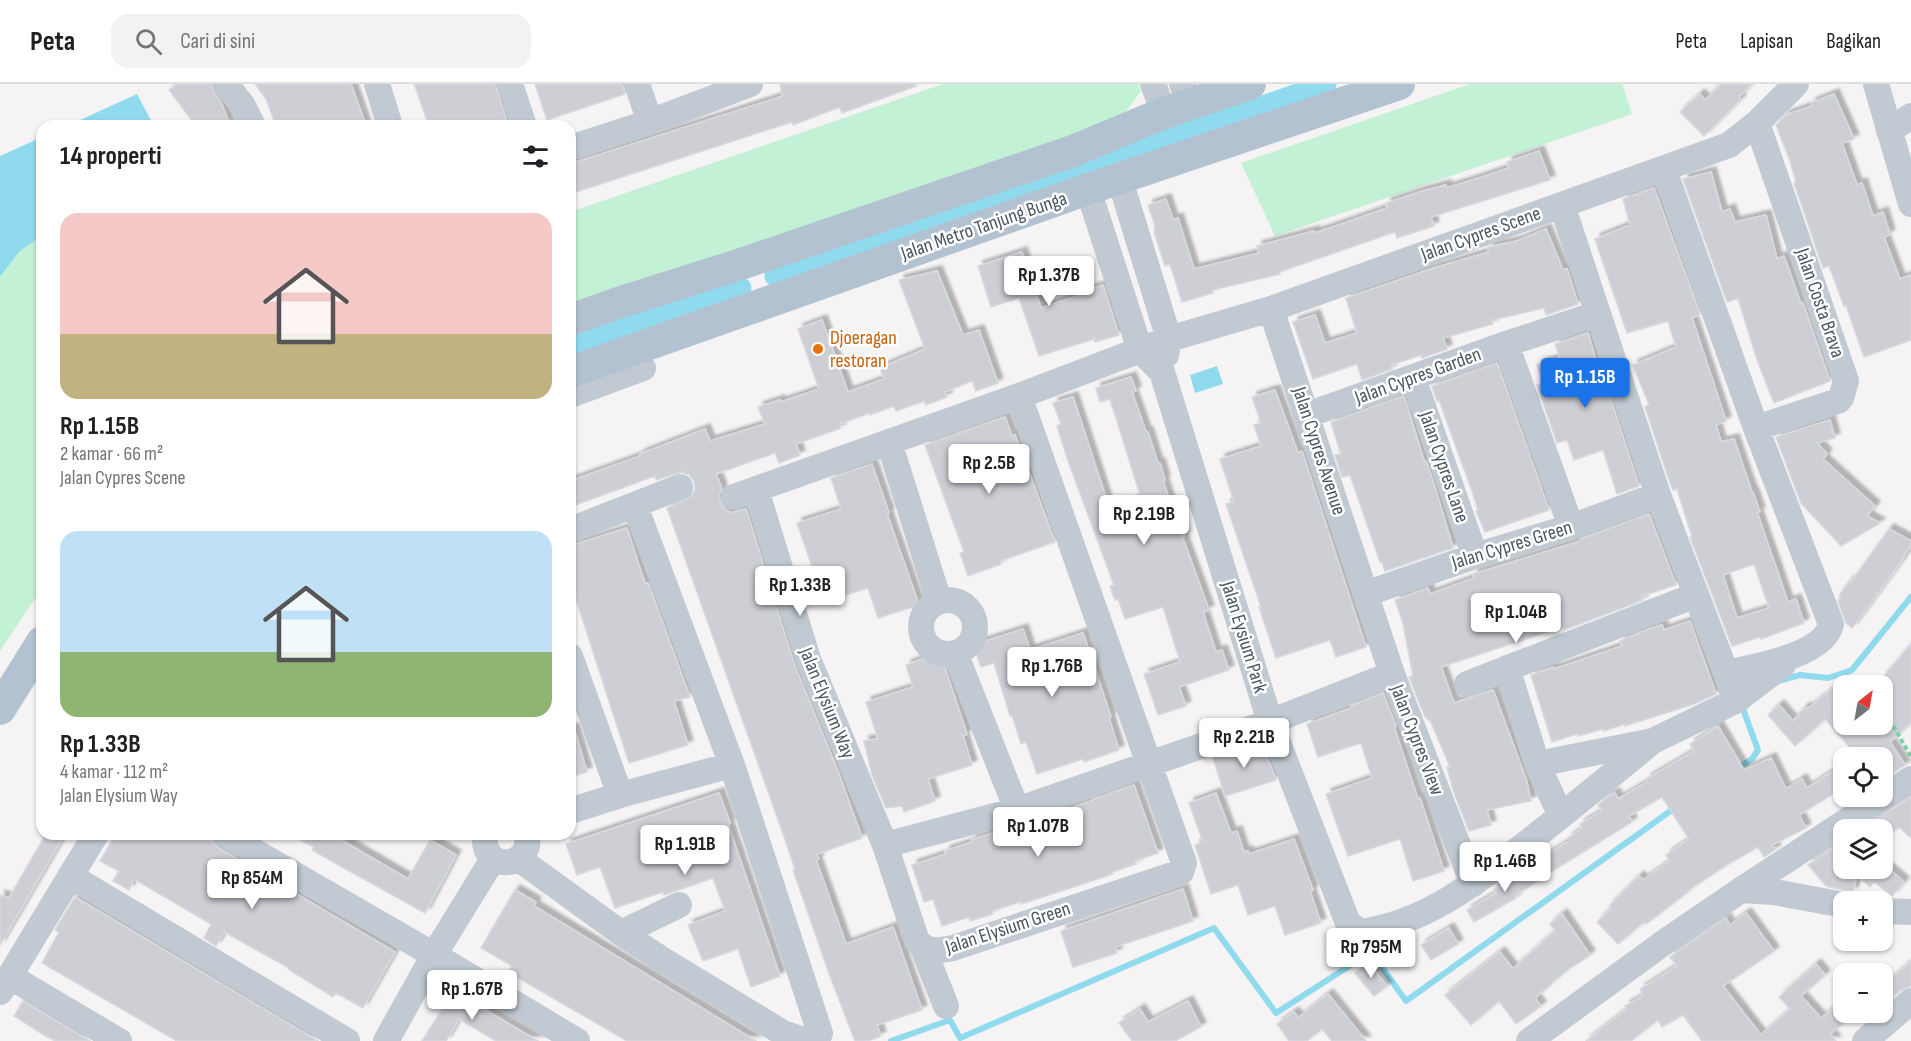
<!DOCTYPE html>
<html lang="id">
<head>
<meta charset="utf-8">
<style>
  :root { --surface:#fff; --page:#f2f2f2; --text:#202124; --muted:#757577; --line:#e0e0e0; --accent:#1a73e8 }
  body { margin:0; font-family:"Sofia Sans Condensed",sans-serif; background:var(--page); color:var(--text); height:100vh; display:flex; flex-direction:column; font-size:22px; white-space:nowrap }
  * { box-sizing:border-box; margin:0 }
  p { font-size:20px; color:var(--muted) }
  .icon { flex:none; width:33px; height:33px; fill:none; stroke:currentColor; stroke-width:2; stroke-linecap:round; stroke-linejoin:round }
  .map { position:relative; flex:1; overflow:hidden }
  .details { position:absolute; left:36px; top:36px; width:540px; height:720px; display:flex; flex-direction:column; background:var(--surface); border-radius:18px; box-shadow:0 2px 4px #0004 }
  .details>* { flex:none }
  .needle { width:39px; rotate:31deg }
  .tools { position:absolute; left:1833px; top:591px; display:grid; gap:12px }
  .tools a { display:grid; place-items:center; width:60px; height:60px; border-radius:12px; background:var(--surface); box-shadow:0 2px 4px #0004; font-size:30px }
  .price { position:absolute; translate:-50% -51px; padding:0 14px; border-radius:6px; background:#fff; color:#222; font-size:20px; line-height:39px; filter:drop-shadow(0 2px 3px #0008) }
  .price::after { content:''; position:absolute; left:50%; top:36px; width:18px; height:14px; margin-left:-9px; background:inherit; clip-path:polygon(0 0,100% 0,50% 100%) }
  .price.active { background:var(--accent); color:#fff }
  ul { padding:0; list-style:none }
  li { display:grid; align-content:center; gap:12px; height:318px; padding:0 24px }
  li span { display:grid; place-items:center; height:186px; border-radius:18px; color:#555 }
  li>.icon { margin-inline-start:auto }
  span .icon { width:108px; height:108px; fill:#fffc; stroke-width:1 }
  li b { font-size:26px }
  h2 { display:flex; justify-content:space-between; align-items:center; height:72px; padding:0 24px; font-size:26px }
  header { display:flex; align-items:center; gap:36px; box-sizing:border-box; height:84px; padding:0 30px; background:var(--surface); border-bottom:2px solid var(--line) }
  header strong { font-size:28px }
  nav { display:flex; gap:33px; margin-inline-start:auto; font-size:21px }
  .search { width:420px; height:54px; background:var(--page); display:flex; align-items:center; gap:15px; box-sizing:border-box; padding:0 21px; border-radius:18px; color:var(--muted); font-size:22px }
  .map>svg:first-child { display:block }
</style>
</head>
<body>
<header>
<strong>Peta</strong>
<div class="search"><svg class="icon" aria-label="search" viewBox="0 0 24 24"><circle cx="10" cy="10" r="6"/><path d="M15 15l6 6"/></svg>Cari di sini</div>
<nav><a>Peta</a><a>Lapisan</a><a>Bagikan</a></nav>
</header>
<div class="map">
<svg width="1911" height="957" viewBox="0 0 1911 957">
  <defs>
    <filter id="shadow"><feDropShadow dx="5" dy="-5" stdDeviation="1.5" flood-color="#0004"/></filter>
  </defs>
  <rect width="100%" height="100%" fill="#f5f3f3"/>
  <path fill="#c3f1d5" d="M 943,0 L 1138,0 L 1141,7 L 1118,39 L 570,229 L 570,128 Z
    M 1470,0 L 1622,0 L 1632,30 L 1275,152 L 1241,79 Z
    M 42,151 L 42,504 L 0,567 L 0,193 L 19,168 Z"/>
  <path fill="#90daee" d="M 137,10 L 154,42 L 67,42 Z
    M 42,53 L 42,151 L 19,168 L 0,193 L 0,72 Z
    M 1217,282 L 1223,300 L 1195,309 L 1190,291 Z"/>
  <g fill="none" stroke-linecap="round" stroke-linejoin="round">
    <path stroke="#90daee" stroke-width="6" d="M 1778,597 L 1800,591 L 1828,594 L 1852,586 L 1911,513
      M 1736,685 L 1752,675 L 1758,666 L 1743,625 L 1747,621
      M 891,957 L 950,936 L 960,954 L 1214,844 L 1276,929 L 1371,868 L 1406,917 L 1676,723"/>
    <path stroke="#90daee" stroke-width="21" d="M 775,192 L 1326,0
      M 570,262 L 741,204"/>
  </g>
  <path fill="#cdcfd5" stroke="#d7d9de" stroke-width="1.5" fill-rule="evenodd" filter="url(#shadow)" d="M 178,0 L 211,0 L 214,9 L 221,18 L 230,42 L 196,42 L 169,6 Z
    M 255,0 L 351,0 L 366,42 L 276,42 L 266,15 Z
    M 414,0 L 495,0 L 508,42 L 429,42 Z
    M 535,0 L 622,0 L 625,10 L 547,36 Z
    M 780,0 L 915,0 L 916,2 L 842,29 L 840,23 L 793,41 L 792,38 L 570,110 L 570,80 L 783,12 Z
    M 1721,0 L 1752,0 L 1739,13 L 1741,15 L 1704,52 L 1680,28 L 1700,10 L 1705,16 Z
    M 1834,10 L 1854,55 L 1842,59 L 1857,101 L 1862,99 L 1873,132 L 1883,128 L 1890,150 L 1884,153 L 1900,195 L 1911,191 L 1911,256 L 1864,273 L 1846,221 L 1844,222 L 1829,182 L 1823,184 L 1794,99 L 1796,98 L 1790,77 L 1776,41 L 1786,31 L 1812,22 L 1811,19 Z
    M 1539,67 L 1550,96 L 1431,133 L 1434,142 L 1397,154 L 1395,148 L 1279,188 L 1280,190 L 1212,206 L 1213,209 L 1182,218 L 1170,180 L 1165,182 L 1154,148 L 1155,142 L 1148,121 L 1166,115 L 1173,136 L 1178,134 L 1194,185 L 1259,169 L 1257,162 L 1314,147 L 1315,149 L 1350,137 L 1387,124 L 1386,119 L 1423,107 L 1446,101 L 1447,104 L 1479,94 L 1509,84 L 1507,78 Z
    M 1711,88 L 1722,128 L 1730,125 L 1735,138 L 1766,131 L 1777,175 L 1784,172 L 1801,220 L 1803,219 L 1830,297 L 1774,319 L 1756,273 L 1738,214 L 1727,218 L 1683,95 Z
    M 1654,104 L 1700,230 L 1692,234 L 1726,337 L 1716,341 L 1721,358 L 1734,355 L 1752,408 L 1753,408 L 1760,428 L 1757,428 L 1788,518 L 1796,515 L 1804,539 L 1761,555 L 1760,553 L 1732,562 L 1690,453 L 1692,453 L 1677,405 L 1673,406 L 1667,390 L 1645,323 L 1649,321 L 1633,281 L 1676,263 L 1668,237 L 1627,249 L 1595,155 L 1630,141 L 1623,115 ZM 1754,480 L 1769,524 L 1737,534 L 1723,491 Z
    M 1546,145 L 1563,186 L 1567,185 L 1578,220 L 1546,231 L 1544,224 L 1492,236 L 1493,240 L 1443,254 L 1447,265 L 1422,274 L 1421,271 L 1391,281 L 1392,285 L 1362,296 L 1357,280 L 1313,295 L 1293,238 L 1315,231 L 1325,259 L 1357,249 L 1346,214 L 1434,184 L 1489,168 L 1488,163 L 1517,157 Z
    M 1022,168 L 1041,224 L 1080,211 L 1079,209 L 1103,201 L 1119,251 L 1095,258 L 1094,255 L 1039,272 L 1019,214 L 991,223 L 978,182 Z
    M 937,187 L 963,251 L 979,246 L 998,299 L 976,307 L 972,297 L 945,308 L 947,313 L 926,321 L 924,317 L 896,327 L 894,322 L 870,331 L 870,329 L 839,340 L 841,344 L 796,360 L 800,371 L 779,379 L 775,369 L 716,390 L 722,405 L 719,411 L 720,417 L 724,424 L 731,429 L 746,425 L 794,580 L 839,690 L 862,754 L 817,770 L 819,775 L 816,776 L 846,860 L 893,843 L 922,926 L 877,941 L 881,952 L 868,957 L 855,957 L 828,887 L 793,786 L 795,785 L 781,744 L 667,424 L 691,413 L 695,405 L 694,397 L 689,391 L 682,388 L 656,396 L 655,392 L 570,423 L 570,397 L 640,372 L 640,370 L 705,345 L 710,357 L 765,340 L 758,323 L 780,316 L 781,318 L 819,305 L 798,245 L 822,236 L 848,308 L 884,295 L 880,284 L 925,265 L 899,196 Z
    M 1588,249 L 1601,294 L 1608,313 L 1610,313 L 1639,402 L 1617,410 L 1603,366 L 1574,376 L 1567,356 L 1557,359 L 1537,301 L 1543,299 L 1537,281 L 1560,274 L 1555,260 Z
    M 1497,279 L 1549,426 L 1485,448 L 1476,427 L 1478,426 L 1473,410 L 1439,316 L 1437,317 L 1432,302 Z
    M 1131,293 L 1136,307 L 1132,308 L 1146,348 L 1148,348 L 1158,380 L 1160,379 L 1165,396 L 1163,397 L 1176,436 L 1179,435 L 1185,452 L 1182,452 L 1209,526 L 1203,528 L 1216,568 L 1222,566 L 1229,586 L 1179,603 L 1186,622 L 1158,631 L 1144,590 L 1180,578 L 1163,523 L 1125,535 L 1118,515 L 1115,516 L 1110,502 L 1114,501 L 1068,377 L 1057,342 L 1061,340 L 1053,319 L 1073,313 L 1109,423 L 1111,424 L 1141,414 L 1110,315 L 1100,318 L 1096,304 Z
    M 1275,306 L 1298,369 L 1302,367 L 1366,563 L 1336,573 L 1330,556 L 1276,574 L 1259,523 L 1261,523 L 1226,420 L 1234,418 L 1220,375 L 1261,362 L 1254,341 L 1261,339 L 1252,313 Z
    M 1404,312 L 1424,377 L 1426,377 L 1433,397 L 1453,464 L 1385,487 L 1382,478 L 1380,478 L 1350,391 L 1342,393 L 1335,371 L 1341,370 L 1331,338 Z
    M 1005,333 L 1012,352 L 1015,351 L 1055,458 L 1000,477 L 1001,480 L 968,492 L 960,469 L 964,468 L 925,361 Z
    M 1830,336 L 1835,354 L 1817,359 L 1827,370 L 1823,375 L 1875,422 L 1867,432 L 1880,439 L 1841,462 L 1801,419 L 1776,353 Z
    M 872,380 L 889,429 L 887,430 L 919,521 L 878,534 L 868,504 L 824,518 L 797,439 L 841,425 L 831,394 Z
    M 1649,430 L 1676,501 L 1641,512 L 1643,516 L 1564,546 L 1563,543 L 1544,549 L 1441,583 L 1454,619 L 1493,606 L 1526,695 L 1531,717 L 1487,726 L 1491,741 L 1469,747 L 1453,706 L 1447,683 L 1450,683 L 1430,636 L 1428,636 L 1426,633 L 1425,633 L 1409,593 L 1413,592 L 1403,539 L 1395,516 L 1428,504 L 1430,510 L 1474,494 L 1473,490 L 1581,457 L 1581,455 Z
    M 627,444 L 645,500 L 648,499 L 690,613 L 674,617 L 688,661 L 629,679 L 574,509 L 570,510 L 570,462 Z
    M 1889,445 L 1911,457 L 1911,460 L 1900,479 L 1852,544 L 1846,539 L 1838,517 L 1841,513 L 1839,512 L 1849,497 L 1851,498 Z
    M 1690,537 L 1716,610 L 1694,620 L 1625,642 L 1625,640 L 1604,647 L 1603,645 L 1578,652 L 1577,650 L 1552,658 L 1531,591 L 1553,583 L 1554,585 L 1622,562 L 1620,557 L 1652,544 L 1662,541 L 1664,546 Z
    M 1023,545 L 1030,566 L 1083,549 L 1111,633 L 1109,634 L 1119,666 L 1084,678 L 1083,675 L 1037,690 L 1026,658 L 1021,660 L 1012,631 L 1010,632 L 994,579 L 981,583 L 973,561 Z
    M 1911,560 L 1911,639 L 1890,658 L 1905,681 L 1882,696 L 1882,674 L 1859,674 L 1825,635 L 1795,662 L 1768,631 L 1779,621 L 1793,637 L 1805,623 L 1807,625 L 1844,596 L 1844,640 L 1882,640 L 1882,594 Z
    M 940,569 L 967,650 L 963,652 L 972,681 L 928,695 L 935,717 L 904,728 L 902,722 L 886,724 L 872,691 L 864,657 L 878,655 L 866,618 L 913,603 L 906,581 Z
    M 1383,609 L 1396,642 L 1394,643 L 1418,715 L 1420,714 L 1444,787 L 1413,797 L 1400,755 L 1348,772 L 1326,710 L 1372,694 L 1361,659 L 1318,673 L 1307,640 L 1351,624 L 1351,622 Z
    M 1718,642 L 1744,686 L 1771,674 L 1786,705 L 1802,695 L 1807,704 L 1844,680 L 1844,703 L 1799,731 L 1806,744 L 1772,761 L 1776,765 L 1764,773 L 1758,763 L 1730,779 L 1687,807 L 1688,808 L 1646,840 L 1644,838 L 1618,860 L 1597,838 L 1611,824 L 1609,822 L 1639,792 L 1643,796 L 1670,777 L 1666,771 L 1689,755 L 1662,713 L 1629,732 L 1632,738 L 1549,789 L 1537,777 L 1569,757 L 1568,754 L 1582,745 L 1580,740 L 1602,727 L 1598,721 L 1610,711 L 1615,709 L 1618,715 L 1647,698 L 1646,695 L 1694,667 L 1690,660 Z
    M 574,644 L 587,688 L 570,693 L 570,645 Z
    M 1261,657 L 1276,696 L 1225,712 L 1213,674 Z
    M 1134,701 L 1158,769 L 1134,777 L 1136,780 L 1112,788 L 1113,790 L 1021,820 L 1020,818 L 992,827 L 993,830 L 970,837 L 969,833 L 942,842 L 933,815 L 924,818 L 912,781 L 946,770 L 945,767 L 972,758 L 971,756 L 1092,717 L 1092,716 Z
    M 719,709 L 730,739 L 728,740 L 780,892 L 751,903 L 738,865 L 703,877 L 688,841 L 725,827 L 713,794 L 664,811 L 663,808 L 615,824 L 600,783 L 577,791 L 566,760 Z
    M 1216,709 L 1231,749 L 1237,747 L 1244,768 L 1248,767 L 1249,770 L 1294,755 L 1313,806 L 1310,807 L 1321,839 L 1285,851 L 1275,822 L 1248,831 L 1238,801 L 1211,810 L 1195,761 L 1203,758 L 1189,719 Z
    M 1911,713 L 1911,754 L 1899,743 L 1882,757 L 1882,746 L 1861,746 Z
    M 46,750 L 65,750 L 0,861 L 0,811 L 9,814 Z
    M 116,750 L 202,750 L 210,755 L 217,763 L 395,868 L 363,924 L 336,909 L 333,913 L 288,885 L 289,884 L 224,848 L 216,862 L 204,854 L 211,840 L 134,795 L 129,806 L 113,797 L 119,787 L 100,777 Z
    M 289,750 L 331,750 L 408,795 L 430,756 L 456,771 L 425,829 L 342,783 L 312,766 L 314,763 Z
    M 1844,757 L 1844,784 L 1888,784 L 1904,798 L 1892,812 L 1874,798 L 1870,803 L 1857,791 L 1853,808 L 1826,802 L 1808,781 Z
    M 1532,781 L 1541,795 L 1515,812 L 1516,814 L 1474,838 L 1467,826 L 1496,809 L 1494,806 L 1512,795 L 1511,793 Z
    M 1183,805 L 1193,837 L 1115,863 L 1117,869 L 1073,883 L 1061,847 Z
    M 515,806 L 536,818 L 534,822 L 756,957 L 627,957 L 508,888 L 512,882 L 481,864 Z
    M 75,813 L 318,957 L 177,957 L 42,879 L 59,848 L 55,846 Z
    M 1746,829 L 1774,867 L 1723,902 L 1761,951 L 1790,925 L 1779,913 L 1816,880 L 1825,891 L 1801,912 L 1821,934 L 1844,916 L 1844,939 L 1830,950 L 1836,957 L 1702,957 L 1683,931 L 1662,943 L 1658,936 L 1631,957 L 1586,957 L 1627,925 L 1625,922 L 1643,912 L 1640,905 L 1677,882 L 1670,873 L 1726,834 L 1730,841 Z
    M 1562,830 L 1590,871 L 1566,887 L 1535,914 L 1541,922 L 1516,940 L 1499,917 L 1471,941 L 1445,911 L 1500,868 L 1513,885 L 1555,847 L 1550,840 Z
    M 1449,844 L 1458,860 L 1431,876 L 1421,861 Z
    M 1368,878 L 1387,902 L 1374,912 L 1355,889 Z
    M 1911,878 L 1911,902 L 1901,906 L 1882,922 L 1882,902 Z
    M 456,904 L 474,915 L 472,918 L 538,957 L 496,957 L 459,935 L 446,957 L 422,957 Z
    M 1328,910 L 1366,957 L 1332,957 L 1322,945 L 1307,957 L 1289,957 L 1277,940 L 1294,928 L 1298,934 Z
    M 23,917 L 90,957 L 55,957 L 44,951 L 14,932 Z
    M 1188,917 L 1201,943 L 1175,957 L 1132,957 L 1119,939 L 1140,925 L 1148,938 Z"/>
  <g fill="none" stroke-linecap="round" stroke-linejoin="round">
    <path stroke="#7ad0a6" stroke-width="4" stroke-dasharray="4.5 3" stroke-linecap="butt" d="M 1886,629 L 1911,673"/>
    <path stroke="#c1cad2" stroke-width="26" d="M 226,0 L 243,22 L 253,42
      M 377,0 L 390,42
      M 510,0 L 524,42
      M 637,0 L 650,38
      M 1153,0 L 1164,29
      M 1182,0 L 1190,20
      M 1876,0 L 1911,120
      M 1889,47 L 1911,32
      M 570,64 L 650,38 L 750,0
      M 1664,86 L 1756,344 L 1831,540 C 1824,572 1753,583 1726,589
      M 1120,96 L 1169,255 L 1166,271
      M 1088,105 L 1140,266 L 1162,288 L 1270,638 L 1348,839 L 1360,848 C 1425,839 1474,800 1524,761 C 1568,727 1610,692 1653,657
      M 1562,121 L 1658,411 L 1726,589 L 1735,617
      M 1271,225 L 1392,590 L 1473,800
      M 1506,260 L 1571,443
      M 1413,294 L 1475,472
      M 570,311 L 643,284
      M 1307,331 L 1506,260 L 1597,230
      M 1756,344 L 1838,317 L 1841,314 L 1846,297 L 1757,39
      M 889,358 L 939,517
      M 756,406 L 808,575 L 885,761 L 917,857 C 928,869 938,867 953,864 L 1181,788 L 1184,779 L 1019,312
      M 734,413 L 1019,312 L 1169,255 L 1271,225 L 1729,61 L 1757,39 L 1796,0
      M 635,422 L 732,681 L 820,949 L 818,954 L 811,957
      M 570,446 L 680,403
      M 1365,510 L 1475,472 L 1571,443 L 1658,411
      M921 543a27 27 0 1 1 54 0a27 27 0 1 1-54 0Z
      M 955,569 L 1017,726
      M 570,572 L 620,711
      M 1507,584 L 1537,680 L 1561,732
      M 1467,600 L 1696,511
      M 1537,680 L 1653,657 L 1735,617 L 1783,581
      M 570,727 L 620,711 L 732,681
      M 224,750 L 434,871 L 577,957
      M 485,750 C 481,793 536,782 526,750
      M 885,761 L 1017,726 L 1270,638 L 1392,590
      M 519,775 L 621,849 L 663,876 L 783,949 L 807,957
      M 70,792 L 347,957
      M 1741,806 L 1911,695
      M 1882,827 L 1911,828
      M 621,849 L 679,821
      M 923,864 L 946,922
      M 9,892 L 119,957
      M 0,908 L 96,750
      M 386,957 L 434,871 L 493,775
      M 1529,957 L 1666,857 L 1741,806 L 1774,808 L 1844,821
      M 1865,957 L 1911,917"/>
    <path stroke="#b3c2d1" stroke-width="32" d="M 570,236 L 618,219 L 735,182 L 1073,67 L 1164,29 L 1250,0
      M 570,288 L 1088,105 L 1399,0
      M 0,625 L 42,558"/>
  </g>
  <circle fill="#e8710a" stroke="#fff" stroke-width="2" cx="818" cy="265" r="6"/>
  <g text-anchor="middle" dominant-baseline="central" stroke-width="5" stroke-linejoin="round" paint-order="stroke">
    <g font-size="20" fill="#4a5661" stroke="#fff">
      <text transform="translate(984 142) rotate(-19)">Jalan Metro Tanjung Bunga</text>
      <text transform="translate(1481 150) rotate(-20)">Jalan Cypres Scene</text>
      <text transform="translate(1820 219) rotate(71)">Jalan Costa Brava</text>
      <text transform="translate(1418 292) rotate(-20)">Jalan Cypres Garden</text>
      <text transform="translate(1319 367) rotate(72)">Jalan Cypres Avenue</text>
      <text transform="translate(1444 383) rotate(71)">Jalan Cypres Lane</text>
      <text transform="translate(1512 461) rotate(-17)">Jalan Cypres Green</text>
      <text transform="translate(1244 553) rotate(73)">Jalan Eysium Park</text>
      <text transform="translate(827 619) rotate(68)">Jalan Elysium Way</text>
      <text transform="translate(1417 656) rotate(69)">Jalan Cypres View</text>
      <text transform="translate(1008 844) rotate(-18)">Jalan Elysium Green</text>
    </g>
    <g font-size="20" fill="#c56008" stroke="#fff" text-anchor="start">
      <text x="830" y="254">Djoeragan<tspan x="830" dy="23">restoran</tspan></text>
    </g>
  </g>
</svg>
<div class="tools">
<a><svg class="needle" viewBox="-14 -14 28 28"><path d="M0-13l5 13h-10z" fill="#e53935"/><path d="M0 13l5-13h-10z" fill="#757577"/></svg></a>
<a><svg class="icon" aria-label="locate" viewBox="0 0 24 24"><circle cx="12" cy="12" r="6"/><path d="M12 2v4M12 18v4M2 12h4M18 12h4"/></svg></a>
<a><svg class="icon" aria-label="layers" viewBox="0 0 24 24"><path d="M12 4l9 5-9 5-9-5zM3 14l9 5 9-5"/></svg></a>
<a>+</a>
<a>−</a>
</div>
<b class="price" style="left:1049px;top:223px">Rp 1.37B</b>
<b class="price active" style="left:1585px;top:325px">Rp 1.15B</b>
<b class="price" style="left:989px;top:411px">Rp 2.5B</b>
<b class="price" style="left:1144px;top:462px">Rp 2.19B</b>
<b class="price" style="left:800px;top:533px">Rp 1.33B</b>
<b class="price" style="left:1516px;top:560px">Rp 1.04B</b>
<b class="price" style="left:1052px;top:614px">Rp 1.76B</b>
<b class="price" style="left:1244px;top:685px">Rp 2.21B</b>
<b class="price" style="left:1038px;top:774px">Rp 1.07B</b>
<b class="price" style="left:685px;top:792px">Rp 1.91B</b>
<b class="price" style="left:1505px;top:809px">Rp 1.46B</b>
<b class="price" style="left:252px;top:826px">Rp 854M</b>
<b class="price" style="left:1371px;top:895px">Rp 795M</b>
<b class="price" style="left:472px;top:937px">Rp 1.67B</b>
<section class="details">
<h2>14 properti<svg class="icon" aria-label="filters" viewBox="0 0 24 24"><path d="M4 7h16M4 17h16"/><circle cx="9" cy="7" r="2"/><circle cx="15" cy="17" r="2"/></svg></h2>
<ul>
<li><span style="background:linear-gradient(#f6c9c9 65%,#c2b280 0)"><svg class="icon" aria-label="home" viewBox="0 0 24 24"><path d="M3 11l9-7 9 7M6 9v11h12V9"/></svg></span><div><b>Rp 1.15B</b><p>2 kamar · 66 m²</p><p>Jalan Cypres Scene</p></div></li>
<li><span style="background:linear-gradient(#bfe0f5 65%,#8fb573 0)"><svg class="icon" aria-label="home" viewBox="0 0 24 24"><path d="M3 11l9-7 9 7M6 9v11h12V9"/></svg></span><div><b>Rp 1.33B</b><p>4 kamar · 112 m²</p><p>Jalan Elysium Way</p></div></li>
</ul>
</section>
</div>
</body>
</html>
